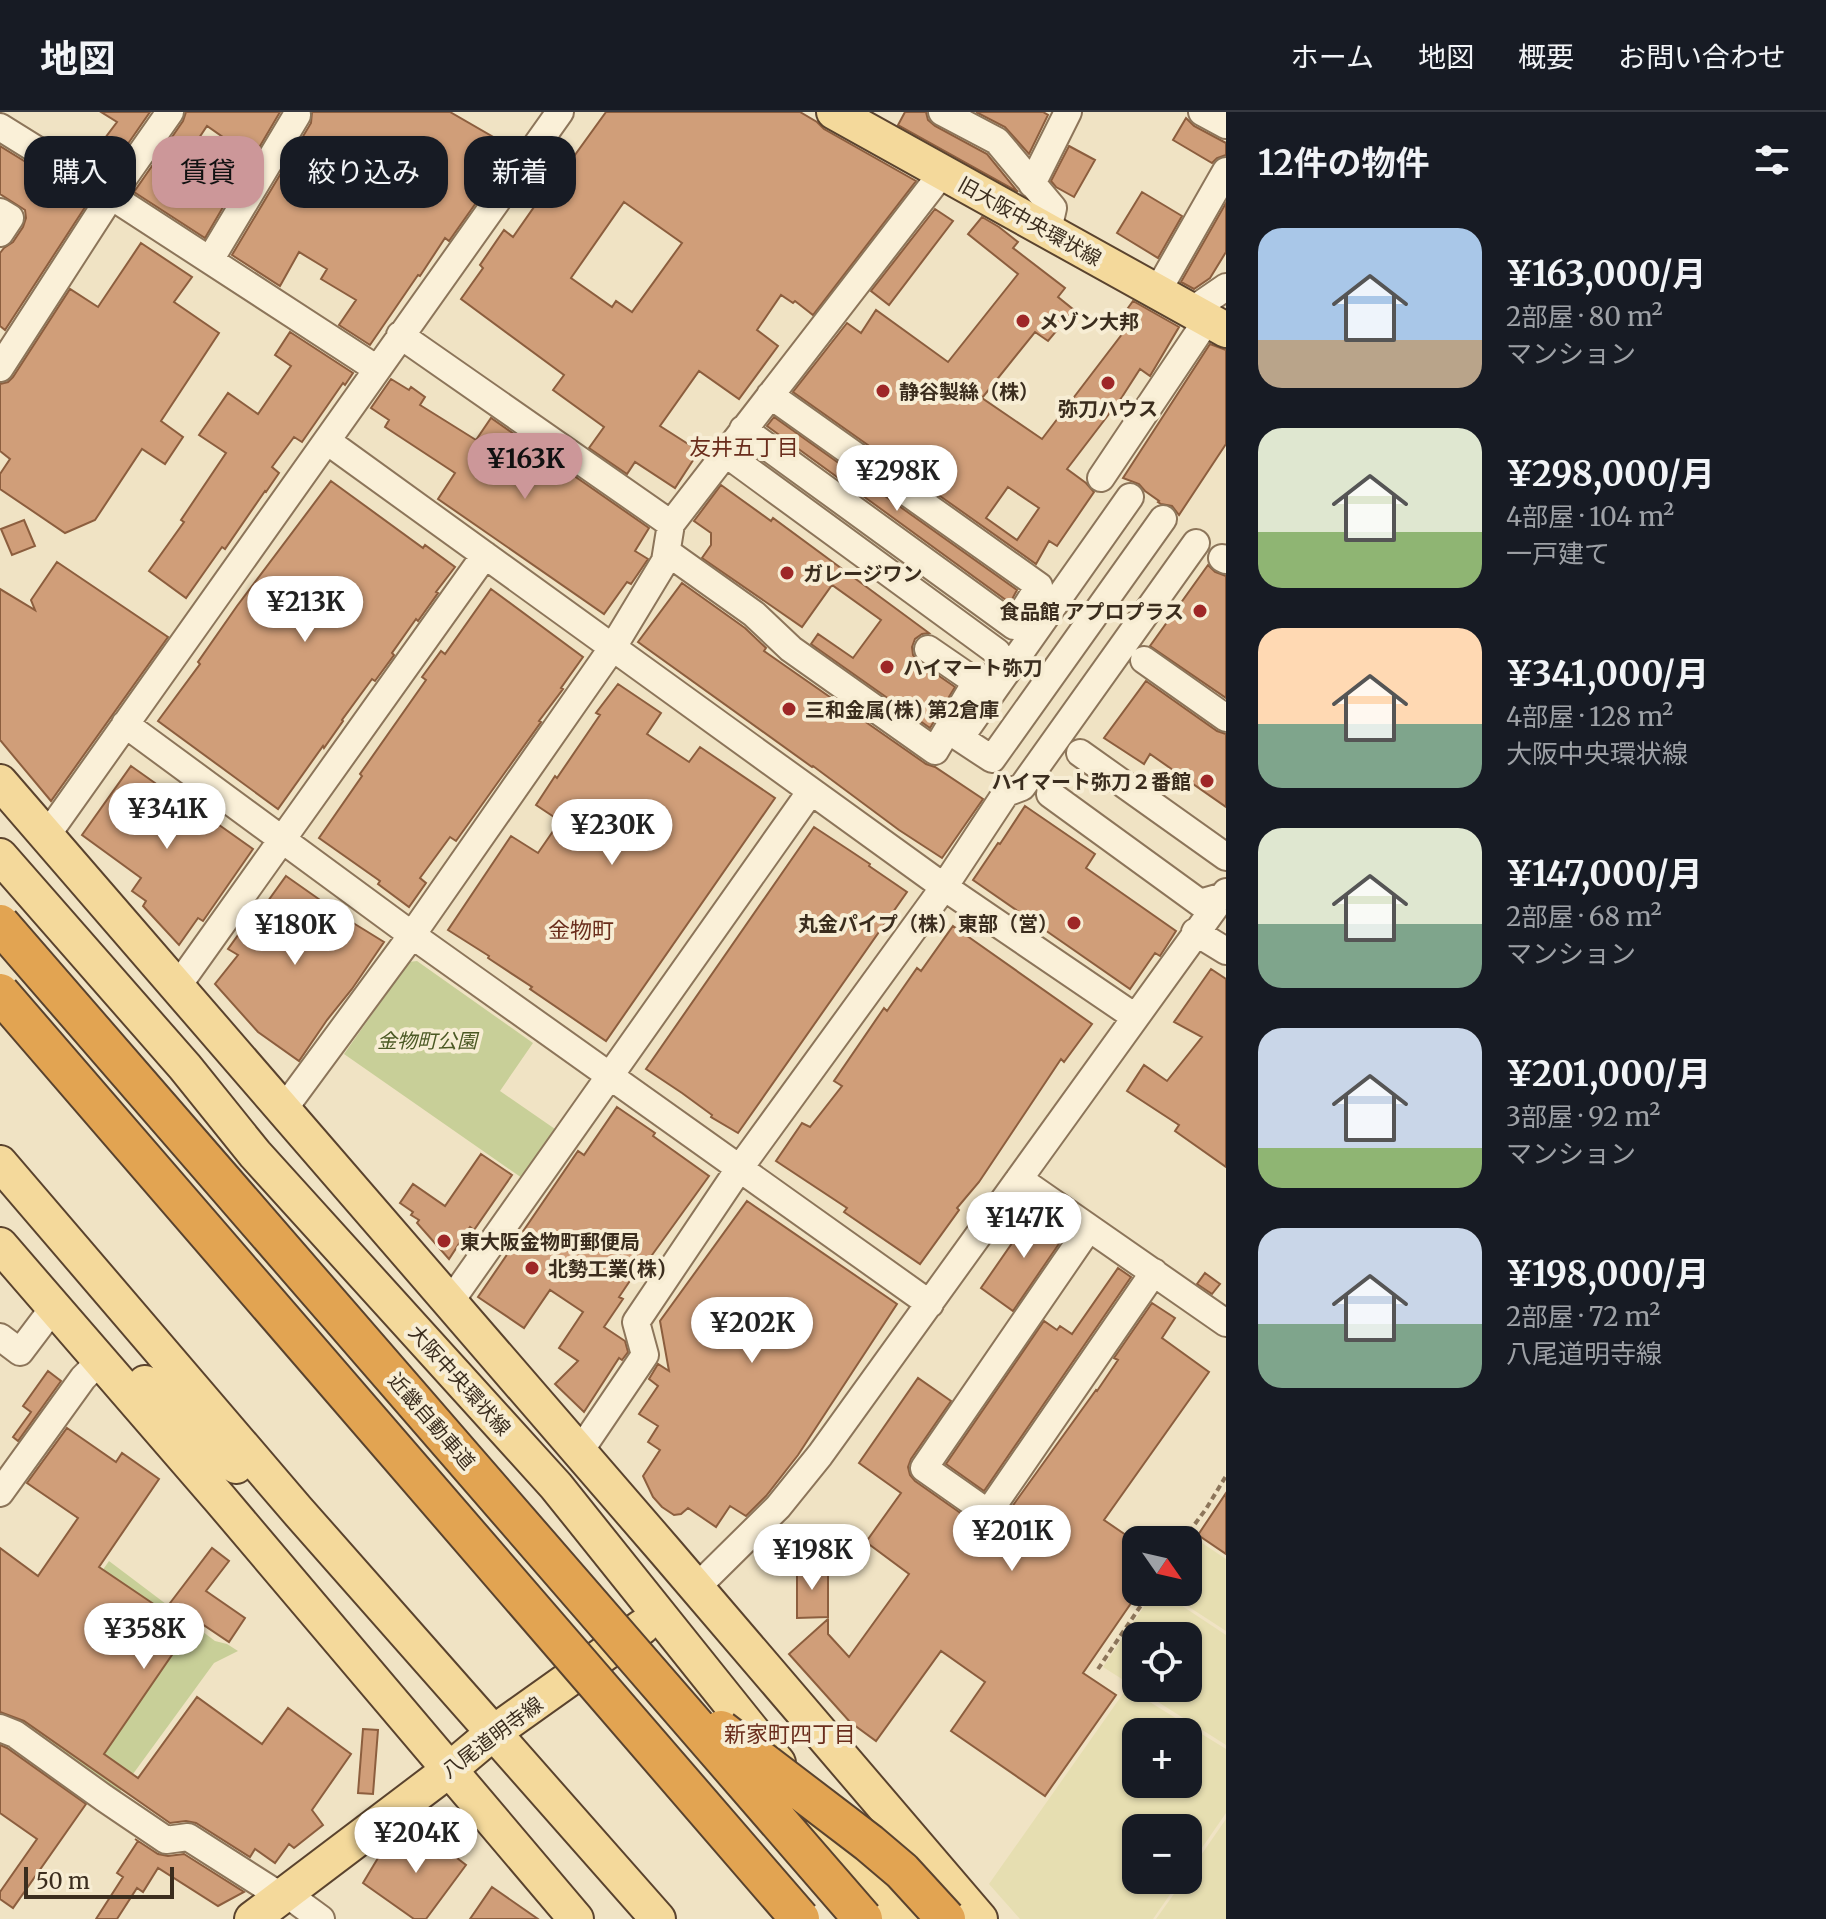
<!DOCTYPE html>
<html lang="ja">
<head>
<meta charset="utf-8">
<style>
  :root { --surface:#171b24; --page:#20242c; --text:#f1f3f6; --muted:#9ea1a6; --line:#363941; --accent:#cc9799 }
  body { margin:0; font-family:Merriweather,"Noto Sans JP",serif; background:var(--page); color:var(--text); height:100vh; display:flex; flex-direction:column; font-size:30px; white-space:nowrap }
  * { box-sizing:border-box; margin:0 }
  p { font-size:26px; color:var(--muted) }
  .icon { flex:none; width:44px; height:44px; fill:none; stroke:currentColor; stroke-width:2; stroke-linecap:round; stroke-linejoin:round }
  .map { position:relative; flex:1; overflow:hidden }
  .drawer { display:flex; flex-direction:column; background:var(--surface); width:600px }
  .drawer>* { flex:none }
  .hud { position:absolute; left:24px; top:24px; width:760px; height:72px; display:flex; gap:16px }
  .needle { width:52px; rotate:124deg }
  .buttons { position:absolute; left:1122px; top:1414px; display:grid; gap:16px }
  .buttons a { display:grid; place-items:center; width:80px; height:80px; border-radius:16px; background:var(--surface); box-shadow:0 2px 6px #0004; font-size:40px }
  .scale { position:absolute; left:24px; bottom:20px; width:150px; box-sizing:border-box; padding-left:8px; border:4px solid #3b2d1e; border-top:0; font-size:22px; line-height:28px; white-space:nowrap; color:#3b2d1e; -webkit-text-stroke:6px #f7edd4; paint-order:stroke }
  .price { position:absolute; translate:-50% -68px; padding:0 18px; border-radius:28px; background:#fff; color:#222; font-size:26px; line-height:52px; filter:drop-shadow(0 2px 4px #0008) }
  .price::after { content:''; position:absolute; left:50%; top:48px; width:24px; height:18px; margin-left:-12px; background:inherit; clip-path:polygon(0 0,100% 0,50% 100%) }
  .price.on { background:var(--accent); color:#111 }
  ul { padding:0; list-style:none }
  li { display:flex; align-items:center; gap:24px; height:200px; padding:0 32px }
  li span { display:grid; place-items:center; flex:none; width:224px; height:160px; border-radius:24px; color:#555 }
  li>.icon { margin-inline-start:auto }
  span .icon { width:96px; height:96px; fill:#fffc; stroke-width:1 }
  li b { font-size:34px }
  h2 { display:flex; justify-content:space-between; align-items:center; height:96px; padding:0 32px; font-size:34px }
  .tag { padding:0 28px; border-radius:24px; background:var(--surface); box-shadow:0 2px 6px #0004; font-size:28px; line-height:72px }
  .tag.on { background:var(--accent); color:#111 }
  header { display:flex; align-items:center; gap:48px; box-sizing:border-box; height:112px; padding:0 40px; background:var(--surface); border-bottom:2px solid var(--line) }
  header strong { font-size:38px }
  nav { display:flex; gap:44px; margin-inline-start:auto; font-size:28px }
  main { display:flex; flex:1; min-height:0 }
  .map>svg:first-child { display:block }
</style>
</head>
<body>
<header>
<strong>地図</strong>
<nav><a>ホーム</a><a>地図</a><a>概要</a><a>お問い合わせ</a></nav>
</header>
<main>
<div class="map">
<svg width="1226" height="1807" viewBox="0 0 1226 1807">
  <rect width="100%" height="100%" fill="#f0e3c4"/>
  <path fill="#e6deb1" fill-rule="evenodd" d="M 1190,1423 L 1226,1447 L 1226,1519 L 1166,1480 L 1188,1480 L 1187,1428 Z
    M 1154,1480 L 1161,1480 L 1226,1523 L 1226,1633 L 1136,1576 L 1188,1576 L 1188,1524 L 1136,1524 L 1136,1576 L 1103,1555 Z
    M 1127,1576 L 1226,1637 L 1226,1701 L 1188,1756 L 1188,1716 L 1136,1716 L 1136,1768 L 1180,1768 L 1153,1807 L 1020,1807 L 989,1772 ZM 1136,1620 L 1188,1620 L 1188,1672 L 1136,1672 Z
    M 1226,1707 L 1226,1807 L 1156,1807 L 1184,1768 L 1188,1768 L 1188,1762 Z"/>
  <path fill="#c8cf98" d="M 417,849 L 533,931 L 500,979 L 555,1017 L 522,1066 L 344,942 L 409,850 Z
    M 109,1449 L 215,1529 L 227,1532 L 238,1539 L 214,1551 L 114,1688 L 0,1605 Z"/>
  <path fill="#d09e79" stroke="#8c5e3e" stroke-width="2" fill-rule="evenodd" d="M 101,0 L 150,0 L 107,62 L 87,50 L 117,10 Z
    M 186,0 L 280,0 L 253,46 L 207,14 L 187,44 L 233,78 L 205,126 L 134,80 L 183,9 Z
    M 312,0 L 450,0 L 514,37 L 449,129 L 445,126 L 420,164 L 418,163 L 370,233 L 339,213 L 356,188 L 321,167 L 327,157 L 299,140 L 280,174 L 232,143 L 311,11 Z
    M 606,0 L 800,0 L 817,10 L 824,17 L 916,69 L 813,203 L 795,189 L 793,191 L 781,183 L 757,218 L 778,234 L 739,287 L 699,259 L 660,314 L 699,339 L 675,376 L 635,350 L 627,362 L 589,336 L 604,315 L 553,278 L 564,263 L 461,187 L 483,156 L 480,153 L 504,118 L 513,125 L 548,75 L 551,76 ZM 624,90 L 682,131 L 632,200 L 616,189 L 612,195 L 571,166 Z
    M 905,0 L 926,0 L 928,8 L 935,14 L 987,42 L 1018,80 L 898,13 Z
    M 976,0 L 1043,0 L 1048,3 L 1029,42 L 1005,15 Z
    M 1186,6 L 1194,14 L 1226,31 L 1226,43 L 1217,46 L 1212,51 L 1173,28 Z
    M 0,34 L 89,89 L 5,218 L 0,214 L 0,141 L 4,136 L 13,130 L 23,115 L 26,106 L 25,98 L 0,82 Z
    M 1069,34 L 1095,48 L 1074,85 L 1056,75 L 1051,69 Z
    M 1142,80 L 1182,104 L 1158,146 L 1117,121 Z
    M 1226,91 L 1226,140 L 1210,166 L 1194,177 L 1181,170 Z
    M 935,97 L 953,109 L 889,193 L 871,179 Z
    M 982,105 L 999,115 L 1018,130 L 1013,136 L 1065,176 L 1058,185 L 1074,198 L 1048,229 L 1035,220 L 982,286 L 1042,327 L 1129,213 L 1120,207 L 1133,189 L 1179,215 L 1150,264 L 1140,257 L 1122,285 L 1067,357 L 1086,371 L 1094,380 L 1057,434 L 1049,429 L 1036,452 L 793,280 L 847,211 L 861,221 L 876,198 L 948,250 L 1018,162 L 968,122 ZM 1008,375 L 1039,396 L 1017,428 L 986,406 Z
    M 141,131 L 192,165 L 174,190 L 219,221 L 161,309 L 183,325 L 165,352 L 142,337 L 95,408 L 65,421 L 0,377 L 0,362 L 10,347 L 0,339 L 0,272 L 8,270 L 13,265 L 70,177 L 98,195 Z
    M 290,220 L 353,261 L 345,273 L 343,271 L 302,330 L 294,325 L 272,355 L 279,361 L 266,380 L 265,379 L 225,437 L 222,435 L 186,486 L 149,459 L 184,410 L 181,408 L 226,341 L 199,323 L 228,281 L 258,302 L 291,254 L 275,243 Z
    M 1210,232 L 1226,238 L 1226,332 L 1179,403 L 1172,394 L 1161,392 L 1158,390 L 1159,389 L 1145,379 L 1139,372 L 1123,366 Z
    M 391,267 L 409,278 L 411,275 L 425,285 L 420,293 L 476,328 L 491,306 L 649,416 L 635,439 L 648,447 L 631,472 L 627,470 L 604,502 L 438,387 L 455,361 L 385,315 L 389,308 L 371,296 Z
    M 774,305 L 1017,478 L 1010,491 L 767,314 Z
    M 331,369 L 423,436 L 425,433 L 455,455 L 436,480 L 438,481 L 418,509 L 416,507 L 392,541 L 394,543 L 375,569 L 372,567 L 342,608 L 343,609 L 324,636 L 323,634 L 278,697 L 158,609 L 200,552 L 198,550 L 237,494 Z
    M 721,373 L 771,409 L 773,406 L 929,521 L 922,522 L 915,527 L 912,535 L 913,543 L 919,550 L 955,575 L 930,616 L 811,532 L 818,522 L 853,546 L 881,508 L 832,473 L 802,515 L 702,446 L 711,433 L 711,421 L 694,409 Z
    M 24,408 L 35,434 L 12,443 L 1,417 Z
    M 57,450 L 168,525 L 51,689 L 0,628 L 0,477 L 35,498 L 31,488 Z
    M 1208,453 L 1215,460 L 1226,464 L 1226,586 L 1150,534 Z
    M 682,471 L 745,516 L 766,536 L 764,539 L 926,652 L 935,655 L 983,687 L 942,746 L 899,718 L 813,654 L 812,655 L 638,530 Z
    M 491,477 L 583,545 L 561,576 L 563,577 L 539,609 L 541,610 L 456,729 L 450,725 L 420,766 L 426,771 L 409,795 L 378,772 L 380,769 L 319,726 L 362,664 L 360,662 L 426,568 L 422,565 L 441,539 L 445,542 Z
    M 1146,569 L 1217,619 L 1226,622 L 1226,695 L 1150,642 L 1144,652 L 1104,626 Z
    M 618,572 L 661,601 L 647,622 L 689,650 L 700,635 L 775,686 L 606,929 L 530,877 L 532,875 L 488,846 L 489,844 L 448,818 L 511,724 L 538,741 L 560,709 L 536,693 L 555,664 L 557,666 L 600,603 L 596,601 Z
    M 131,654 L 203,705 L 205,703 L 253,737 L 203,809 L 198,806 L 179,833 L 143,794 L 146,789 L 132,779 L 141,766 L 82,723 Z
    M 1025,694 L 1095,742 L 1086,756 L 1176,819 L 1160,844 L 1155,841 L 1130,877 L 973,768 L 998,731 L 1000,732 Z
    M 814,715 L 849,738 L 870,752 L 869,754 L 907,780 L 738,1021 L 711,1005 L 712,1003 L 682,981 L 646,957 Z
    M 286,764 L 350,809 L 384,830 L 352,877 L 327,908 L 299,949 L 258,920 L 215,872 L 238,843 L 228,837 L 251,805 L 255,807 Z
    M 953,814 L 1092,912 L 1064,950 L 1061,947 L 979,1070 L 957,1096 L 959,1098 L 920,1152 L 844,1100 L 847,1096 L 776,1049 L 802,1011 L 810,1015 L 842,974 L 834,969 L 884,896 L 887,899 L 917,856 L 921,859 Z
    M 1211,857 L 1226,867 L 1226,1055 L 1175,1019 L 1179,1013 L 1127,979 L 1144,953 L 1167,969 L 1202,925 L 1174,910 Z
    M 617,995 L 655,1021 L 653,1024 L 709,1064 L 647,1150 L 644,1148 L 619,1185 L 623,1187 L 604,1215 L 625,1229 L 628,1240 L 622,1248 L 619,1246 L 584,1300 L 555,1272 L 578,1249 L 559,1236 L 583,1200 L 550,1178 L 524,1216 L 478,1185 L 578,1039 L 584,1043 Z
    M 481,1042 L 512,1063 L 474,1118 L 470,1115 L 449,1147 L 417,1111 L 419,1108 L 411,1103 L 413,1100 L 400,1091 L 413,1072 L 445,1094 Z
    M 747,1089 L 897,1192 L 798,1343 L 766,1384 L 746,1404 L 730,1394 L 716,1415 L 688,1396 L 681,1402 L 674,1403 L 662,1395 L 653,1385 L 643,1364 L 660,1338 L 648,1330 L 658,1314 L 639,1302 L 658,1274 L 649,1267 L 658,1252 L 669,1259 L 660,1209 Z
    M 1035,1098 L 1067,1120 L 1013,1199 L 981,1176 Z
    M 1118,1156 L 1131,1165 L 984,1379 L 946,1352 L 1044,1209 L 1057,1218 L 1060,1214 L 1072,1222 Z
    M 1205,1161 L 1220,1172 L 1212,1182 L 1197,1172 Z
    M 1152,1191 L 1175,1206 L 1162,1226 L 1209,1260 L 1104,1408 L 1136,1430 L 1136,1484 L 1083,1561 L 1116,1583 L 1045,1684 L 951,1619 L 985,1570 L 941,1539 L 876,1629 L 850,1610 L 789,1542 L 828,1507 L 828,1522 L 849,1545 L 909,1462 L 866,1430 L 901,1381 L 859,1351 L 918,1266 L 951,1289 L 911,1347 L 908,1355 L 910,1363 L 915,1369 L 979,1414 L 987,1417 L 995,1415 L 1001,1410 L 1096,1278 L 1097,1279 L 1118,1248 L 1114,1246 Z
    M 48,1259 L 61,1269 L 18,1329 L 13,1325 L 31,1300 L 23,1294 Z
    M 67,1316 L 116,1350 L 122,1341 L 159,1367 L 99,1455 L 164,1499 L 212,1436 L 229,1449 L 206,1479 L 245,1506 L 229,1530 L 196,1508 L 104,1642 L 138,1666 L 197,1585 L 262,1632 L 288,1596 L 351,1642 L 312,1698 L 323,1713 L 294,1736 L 289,1732 L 275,1751 L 255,1737 L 250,1745 L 196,1711 L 186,1709 L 170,1711 L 24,1609 L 0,1600 L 0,1436 L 38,1464 L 78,1406 L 27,1371 Z
    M 1226,1381 L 1226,1442 L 1198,1423 Z
    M 828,1454 L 828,1505 L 797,1506 L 797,1455 Z
    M 363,1617 L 378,1618 L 373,1682 L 358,1681 Z
    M 0,1633 L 7,1636 L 86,1692 L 13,1796 L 0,1787 L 0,1780 L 37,1727 L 0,1701 Z
    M 405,1726 L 450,1730 L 462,1739 L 457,1746 L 466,1753 L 426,1807 L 414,1807 L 363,1771 L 381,1741 Z
    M 135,1727 L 158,1742 L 168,1744 L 184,1742 L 244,1780 L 218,1794 L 158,1756 L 143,1780 L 137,1776 L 117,1807 L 96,1807 L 123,1765 L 117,1761 L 138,1729 Z
    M 492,1775 L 538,1807 L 470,1807 Z"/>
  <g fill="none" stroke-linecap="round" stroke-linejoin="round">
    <defs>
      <path id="minor" d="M 942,0 L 997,29 L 1053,96 L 1048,118
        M 1202,0 L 1226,13
        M 0,15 L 111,84 L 377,257
        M 1032,72 L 1068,0
        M 0,100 L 10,106 L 0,121
        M 210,148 L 297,3
        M 1157,180 L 1226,59
        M 1191,199 L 1226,175
        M 400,223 L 671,412
        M 0,256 L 111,84 L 170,0
        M 743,317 L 1014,514 L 1039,474 L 770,283
        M 327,329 L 944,775 L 1135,905
        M 725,341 L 997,540
        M 1101,366 L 1207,208
        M 1130,385 L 960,626 L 992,647 L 1163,407
        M 667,440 L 754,502 L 791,537 L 935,639 L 979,565
        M 1222,446 L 1226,448
        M 928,537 L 976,570
        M 1144,548 L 1226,606
        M 125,612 L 412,823 L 930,1192
        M 1080,641 L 1226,745
        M 1050,682 L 1200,791 L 1224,784
        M 47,723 L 560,0
        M 1195,820 L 1226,839
        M 177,875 L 485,443
        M 283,998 L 412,823 L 613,535 L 665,449 L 671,412 L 943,60
        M 1019,1067 L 1226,1211
        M 1089,1116 L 924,1356 L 988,1401 L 1154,1160
        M 450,1190 L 811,679
        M 0,1225 L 20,1240 L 54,1195
        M 580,1339 L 645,1243 L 636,1210 L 739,1057 L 944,775 L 1006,681 L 1022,675 L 1196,431
        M 0,1381 L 83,1266 L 100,1249
        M 697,1475 L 778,1395 L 820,1343 L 1226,780
        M 0,1616 L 15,1622 L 104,1686 L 166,1728 L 188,1725 L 282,1785
        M 287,1782 L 321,1807"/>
      <path id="major" d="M 834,0 L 1226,218
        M 0,670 L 666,1440 L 980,1807
        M 0,744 L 185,955 L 255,1042 L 556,1374 L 778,1651
        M 0,1051 L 297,1398 L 658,1807
        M 0,1133 L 220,1387 L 576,1807
        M 145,1271 L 236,1354
        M 821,1704 L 904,1807
        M 252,1807 L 449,1658 L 493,1621 L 642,1515"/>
    </defs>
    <use href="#minor" stroke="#8c755a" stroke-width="30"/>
    <use href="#major" stroke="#5a432e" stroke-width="38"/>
    <path stroke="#8c755a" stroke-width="4" stroke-dasharray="6 4" stroke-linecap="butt" d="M 1183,1428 L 1206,1397 L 1226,1364
      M 1098,1557 L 1150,1480"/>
    <use href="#minor" stroke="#faf0d8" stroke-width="26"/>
    <use href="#major" stroke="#f4d99b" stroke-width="34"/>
    <defs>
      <path id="highway-bridge" d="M 0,812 L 863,1807
        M 0,881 L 800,1807
        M 721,1618 L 869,1731 L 902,1759 L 946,1807"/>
    </defs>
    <use href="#highway-bridge" stroke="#5a432e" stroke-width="42" stroke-linecap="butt"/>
    <use href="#highway-bridge" stroke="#e2a452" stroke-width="38"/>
  </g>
  <g fill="#9e2727" stroke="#f7edd4" stroke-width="3">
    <circle cx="1023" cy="209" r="8"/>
    <circle cx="1108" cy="271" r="8"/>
    <circle cx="883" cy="279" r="8"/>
    <circle cx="787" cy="461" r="8"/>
    <circle cx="1200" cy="499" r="8"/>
    <circle cx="887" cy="555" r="8"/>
    <circle cx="789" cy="597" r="8"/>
    <circle cx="1207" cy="669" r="8"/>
    <circle cx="1074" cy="811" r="8"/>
    <circle cx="444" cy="1129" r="8"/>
    <circle cx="532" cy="1156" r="8"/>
  </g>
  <g text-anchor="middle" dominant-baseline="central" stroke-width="8" stroke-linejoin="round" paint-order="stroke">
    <g font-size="20" fill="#3b2d1e" stroke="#f7edd4">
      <text transform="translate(1030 109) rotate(29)">旧大阪中央環状線</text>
      <text transform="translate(460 1268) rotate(48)">大阪中央環状線</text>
      <text transform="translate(432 1309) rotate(49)">近畿自動車道</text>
      <text transform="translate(492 1625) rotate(-37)">八尾道明寺線</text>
    </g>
    <g font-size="20" font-weight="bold" fill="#3b2d1e" stroke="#f7edd4" text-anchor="start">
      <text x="1039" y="209">メゾン大邦</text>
      <text x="899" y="279">静谷製絲（株）</text>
      <text x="1108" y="296" text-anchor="middle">弥刀ハウス</text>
      <text x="803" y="461">ガレージワン</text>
      <text x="1184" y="499" text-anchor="end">食品館 アプロプラス</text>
      <text x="903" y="555">ハイマート弥刀</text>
      <text x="805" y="597">三和金属(株) 第2倉庫</text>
      <text x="1191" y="669" text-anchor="end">ハイマート弥刀２番館</text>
      <text x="1058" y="811" text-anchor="end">丸金パイプ（株）東部（営）</text>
      <text x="460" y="1129">東大阪金物町郵便局</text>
      <text x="548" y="1156">北勢工業(株)</text>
    </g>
    <g font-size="20" font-style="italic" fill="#4b5924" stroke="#f7edd4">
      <text x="427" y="928">金物町公園</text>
    </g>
    <g font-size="22" fill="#6a2d1c" stroke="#f7edd4">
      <text x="744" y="335">友井五丁目</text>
      <text x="581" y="818">金物町</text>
      <text x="790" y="1622">新家町四丁目</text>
    </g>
  </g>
</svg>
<div class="buttons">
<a><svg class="needle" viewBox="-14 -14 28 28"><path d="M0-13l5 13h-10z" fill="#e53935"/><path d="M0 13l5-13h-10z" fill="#9ea1a6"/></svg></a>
<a><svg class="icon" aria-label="locate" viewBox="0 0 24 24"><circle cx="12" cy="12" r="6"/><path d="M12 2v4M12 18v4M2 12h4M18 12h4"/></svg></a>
<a>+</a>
<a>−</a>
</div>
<div class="scale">50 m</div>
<b class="price on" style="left:525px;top:389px">¥163K</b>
<b class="price" style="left:897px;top:401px">¥298K</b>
<b class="price" style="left:305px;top:532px">¥213K</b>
<b class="price" style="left:167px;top:739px">¥341K</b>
<b class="price" style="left:612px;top:755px">¥230K</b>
<b class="price" style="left:295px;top:855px">¥180K</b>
<b class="price" style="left:1024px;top:1148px">¥147K</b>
<b class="price" style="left:752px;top:1253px">¥202K</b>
<b class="price" style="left:1012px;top:1461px">¥201K</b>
<b class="price" style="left:812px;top:1480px">¥198K</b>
<b class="price" style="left:144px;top:1559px">¥358K</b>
<b class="price" style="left:416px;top:1763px">¥204K</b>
<div class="hud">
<a class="tag">購入</a>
<a class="tag on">賃貸</a>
<a class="tag">絞り込み</a>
<a class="tag">新着</a>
</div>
</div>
<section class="drawer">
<h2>12件の物件<svg class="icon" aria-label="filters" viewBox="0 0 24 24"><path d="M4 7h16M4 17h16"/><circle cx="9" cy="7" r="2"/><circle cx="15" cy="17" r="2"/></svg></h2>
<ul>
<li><span style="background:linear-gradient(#a9c7e8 70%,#b9a48a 0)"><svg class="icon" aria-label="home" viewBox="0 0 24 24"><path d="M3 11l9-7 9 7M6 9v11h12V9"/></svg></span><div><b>¥163,000/月</b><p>2部屋 · 80 m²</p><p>マンション</p></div></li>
<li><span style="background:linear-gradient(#dfe7d0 65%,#8fb573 0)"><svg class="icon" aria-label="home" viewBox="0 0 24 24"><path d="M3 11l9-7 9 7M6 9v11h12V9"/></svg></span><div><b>¥298,000/月</b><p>4部屋 · 104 m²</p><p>一戸建て</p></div></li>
<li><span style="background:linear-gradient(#ffd9b3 60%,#7fa58c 0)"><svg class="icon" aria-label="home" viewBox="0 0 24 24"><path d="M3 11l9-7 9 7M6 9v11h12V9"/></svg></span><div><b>¥341,000/月</b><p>4部屋 · 128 m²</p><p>大阪中央環状線</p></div></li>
<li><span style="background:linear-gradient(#dfe7d0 60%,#7fa58c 0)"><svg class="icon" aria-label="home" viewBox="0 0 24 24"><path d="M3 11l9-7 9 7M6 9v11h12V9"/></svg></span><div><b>¥147,000/月</b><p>2部屋 · 68 m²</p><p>マンション</p></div></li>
<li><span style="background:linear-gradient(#c9d6e8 75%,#8fb573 0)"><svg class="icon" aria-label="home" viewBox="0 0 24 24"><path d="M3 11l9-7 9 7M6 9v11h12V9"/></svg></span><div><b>¥201,000/月</b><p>3部屋 · 92 m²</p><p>マンション</p></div></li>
<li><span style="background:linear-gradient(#c9d6e8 60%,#7fa58c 0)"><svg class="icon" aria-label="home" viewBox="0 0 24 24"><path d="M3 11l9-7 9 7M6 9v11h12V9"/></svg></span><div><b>¥198,000/月</b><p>2部屋 · 72 m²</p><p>八尾道明寺線</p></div></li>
</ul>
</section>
</main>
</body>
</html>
